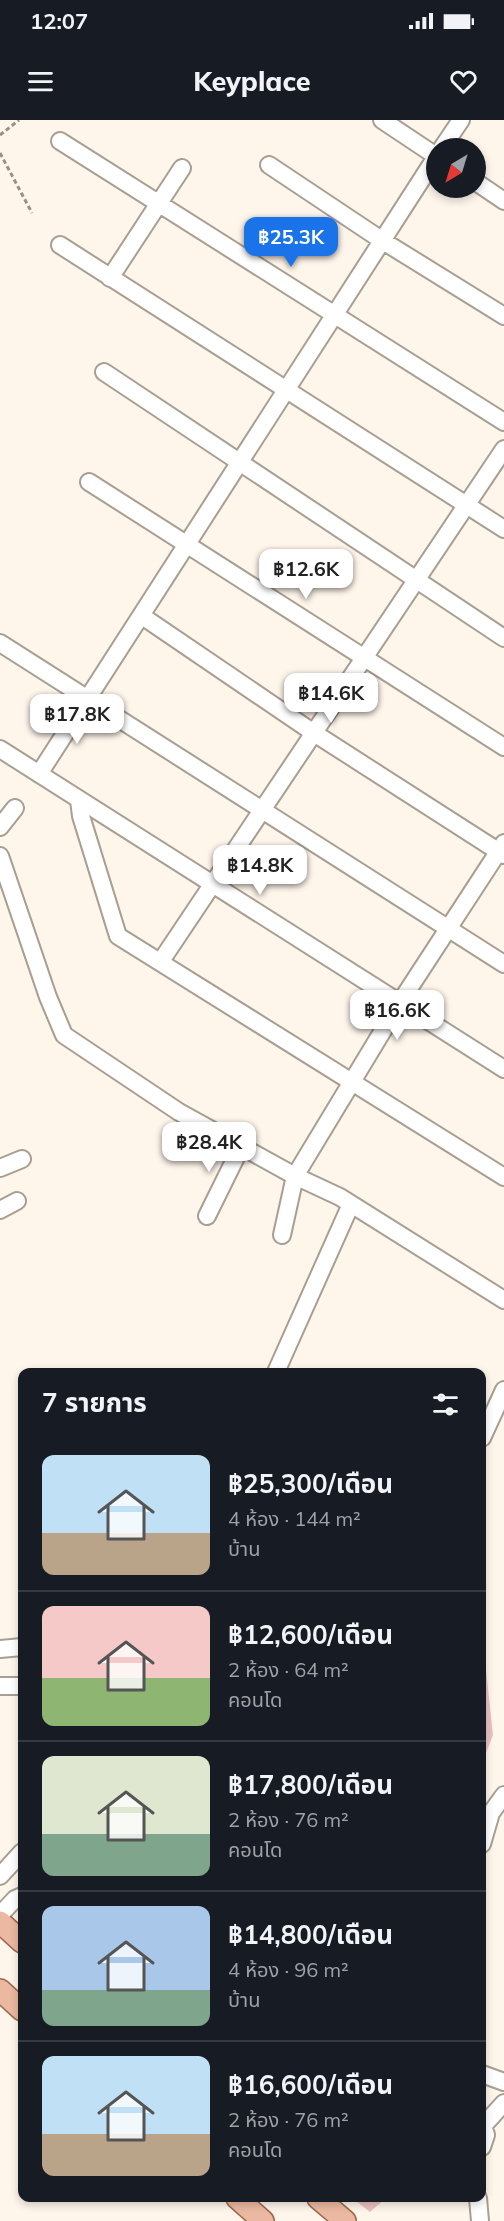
<!DOCTYPE html>
<html lang="th">
<head>
<meta charset="utf-8">
<style>
  :root { --surface:#171b24; --page:#242831; --text:#f1f3f6; --muted:#9ea1a6; --line:#363941; --accent:#1a73e8 }
  body { margin:0; font-family:Mulish,"Noto Sans Thai",sans-serif; background:var(--page); color:var(--text); height:100vh; display:flex; flex-direction:column; font-size:22px; white-space:nowrap }
  * { box-sizing:border-box; margin:0 }
  p { font-size:20px; color:var(--muted) }
  .icon { flex:none; width:33px; height:33px; fill:none; stroke:currentColor; stroke-width:2; stroke-linecap:round; stroke-linejoin:round }
  .map { position:relative; flex:1; overflow:hidden }
  .drawer { position:absolute; left:18px; top:1248px; width:468px; height:834px; display:flex; flex-direction:column; background:var(--surface); border-radius:12px; box-shadow:0 3px 9px #0003 }
  .drawer>* { flex:none }
  .needle { width:39px; rotate:218deg }
  .buttons { position:absolute; left:426px; top:18px; display:grid; gap:12px }
  .buttons a { display:grid; place-items:center; width:60px; height:60px; border-radius:50%; background:var(--surface); box-shadow:0 3px 9px #0003; font-size:30px }
  .price { position:absolute; translate:-50% -51px; padding:0 14px; border-radius:12px; background:#fff; color:#222; font-size:20px; line-height:39px; filter:drop-shadow(0 2px 3px #0008) }
  .price::after { content:''; position:absolute; left:50%; top:36px; width:18px; height:14px; margin-left:-9px; background:inherit; clip-path:polygon(0 0,100% 0,50% 100%) }
  .price.on { background:var(--accent); color:#fff }
  ul { padding:0; list-style:none }
  li { display:flex; align-items:center; gap:18px; height:150px; padding:0 24px }
  li+li { border-top:2px solid var(--line) }
  li span { display:grid; place-items:center; flex:none; width:168px; height:120px; border-radius:12px; color:#555 }
  li>.icon { margin-inline-start:auto }
  span .icon { width:72px; height:72px; fill:#fffc; stroke-width:1 }
  li b { font-size:26px }
  h2 { display:flex; justify-content:space-between; align-items:center; height:72px; padding:0 24px; font-size:26px }
  .status { display:flex; justify-content:space-between; align-items:center; height:42px; padding:0 30px; background:var(--surface); direction:ltr }
  .status svg { height:16px; fill:currentColor }
  header { display:flex; justify-content:space-between; align-items:center; height:78px; padding:0 24px; background:var(--surface); font-size:27px; font-weight:800 }
  .map>svg:first-child { display:block }
</style>
</head>
<body>
<div class="status"><b>12:07</b><svg viewBox="0 0 49 12"><path d="M0 12V9h3v3zM5 12V6h3v6zM10 12V3h3v9zM15 12V0h3v12zM26 1h20v11H26zM47 4h2v5h-2z"/></svg></div>
<header><svg class="icon" aria-label="menu" viewBox="0 0 24 24"><path d="M4 6h16M4 12h16M4 18h16"/></svg>Keyplace<svg class="icon" aria-label="heart" viewBox="0 0 24 24"><path d="M12 20l-8-8c-3-5 5-10 8-4 3-6 11-1 8 4z"/></svg></header>
<div class="map">
<svg width="504" height="2101" viewBox="0 0 504 2101">
  <rect width="100%" height="100%" fill="#fef5eb"/>
  <path fill="#eac2c0" d="M 482,1513 L 493,1615 L 482,1643 Z
    M 352,2078 L 386,2078 L 370,2092 Z"/>
  <g fill="none" stroke-linecap="round" stroke-linejoin="round">
    <defs>
      <path id="minor" d="M 382,0 L 436,36
        M 60,21 L 504,302
        M 442,28 L 461,0
        M 269,45 L 383,121 L 504,196
        M 476,62 L 504,81
        M 60,125 L 504,409
        M 110,158 L 182,48
        M 104,252 L 504,518
        M 89,362 L 504,627
        M 142,496 L 314,613 L 504,735
        M 0,523 L 504,844
        M 0,629 L 504,949
        M 39,654 L 436,37
        M 79,680 L 81,696 L 118,816 L 504,1057
        M 0,707 L 15,688
        M 0,736 L 48,877 L 64,915 L 179,992 L 295,1056 L 340,1077 L 504,1180
        M 161,841 L 504,329
        M 0,1048 L 22,1039
        M 0,1090 L 17,1081
        M 207,1096 L 242,1025
        M 282,1115 L 295,1056 L 399,884 L 504,723
        M 276,1252 L 351,1084
        M 482,1318 L 504,1270
        M 0,1529 L 22,1527
        M 0,1566 L 22,1566
        M 482,1724 L 491,1693 L 504,1675
        M 0,1756 L 22,1732
        M 0,1795 L 15,1779 L 22,1776
        M 482,1954 L 504,1962
        M 482,2027 L 486,2015 L 483,2006 L 504,1983
        M 478,2078 L 480,2101"/>
      <path id="major" d="M 0,1802 L 22,1822
        M 0,1870 L 22,1890
        M 237,2078 L 263,2101
        M 318,2078 L 345,2101"/>
    </defs>
    <use href="#minor" stroke="#a89e92" stroke-width="20"/>
    <use href="#major" stroke="#9e684b" stroke-width="24"/>
    <path stroke="#989189" stroke-width="3" stroke-dasharray="4.5 3" stroke-linecap="butt" d="M 0,15 L 19,0
      M 0,33 L 32,93"/>
    <use href="#minor" stroke="#fff" stroke-width="16"/>
    <use href="#major" stroke="#ebb9a1" stroke-width="21"/>
  </g>
</svg>
<div class="buttons">
<a><svg class="needle" viewBox="-14 -14 28 28"><path d="M0-13l5 13h-10z" fill="#e53935"/><path d="M0 13l5-13h-10z" fill="#9ea1a6"/></svg></a>
</div>
<b class="price on" style="left:291px;top:148px">฿25.3K</b>
<b class="price" style="left:306px;top:480px">฿12.6K</b>
<b class="price" style="left:331px;top:604px">฿14.6K</b>
<b class="price" style="left:77px;top:625px">฿17.8K</b>
<b class="price" style="left:260px;top:776px">฿14.8K</b>
<b class="price" style="left:397px;top:921px">฿16.6K</b>
<b class="price" style="left:209px;top:1053px">฿28.4K</b>
<section class="drawer">
<h2>7 รายการ<svg class="icon" aria-label="filters" viewBox="0 0 24 24"><path d="M4 7h16M4 17h16"/><circle cx="9" cy="7" r="2"/><circle cx="15" cy="17" r="2"/></svg></h2>
<ul>
<li><span style="background:linear-gradient(#bfe0f5 65%,#b9a48a 0)"><svg class="icon" aria-label="home" viewBox="0 0 24 24"><path d="M3 11l9-7 9 7M6 9v11h12V9"/></svg></span><div><b>฿25,300/เดือน</b><p>4 ห้อง · 144 m²</p><p>บ้าน</p></div></li>
<li><span style="background:linear-gradient(#f6c9c9 60%,#8fb573 0)"><svg class="icon" aria-label="home" viewBox="0 0 24 24"><path d="M3 11l9-7 9 7M6 9v11h12V9"/></svg></span><div><b>฿12,600/เดือน</b><p>2 ห้อง · 64 m²</p><p>คอนโด</p></div></li>
<li><span style="background:linear-gradient(#dfe7d0 65%,#7fa58c 0)"><svg class="icon" aria-label="home" viewBox="0 0 24 24"><path d="M3 11l9-7 9 7M6 9v11h12V9"/></svg></span><div><b>฿17,800/เดือน</b><p>2 ห้อง · 76 m²</p><p>คอนโด</p></div></li>
<li><span style="background:linear-gradient(#a9c7e8 70%,#7fa58c 0)"><svg class="icon" aria-label="home" viewBox="0 0 24 24"><path d="M3 11l9-7 9 7M6 9v11h12V9"/></svg></span><div><b>฿14,800/เดือน</b><p>4 ห้อง · 96 m²</p><p>บ้าน</p></div></li>
<li><span style="background:linear-gradient(#bfe0f5 65%,#b9a48a 0)"><svg class="icon" aria-label="home" viewBox="0 0 24 24"><path d="M3 11l9-7 9 7M6 9v11h12V9"/></svg></span><div><b>฿16,600/เดือน</b><p>2 ห้อง · 76 m²</p><p>คอนโด</p></div></li>
</ul>
</section>
</div>
</body>
</html>
